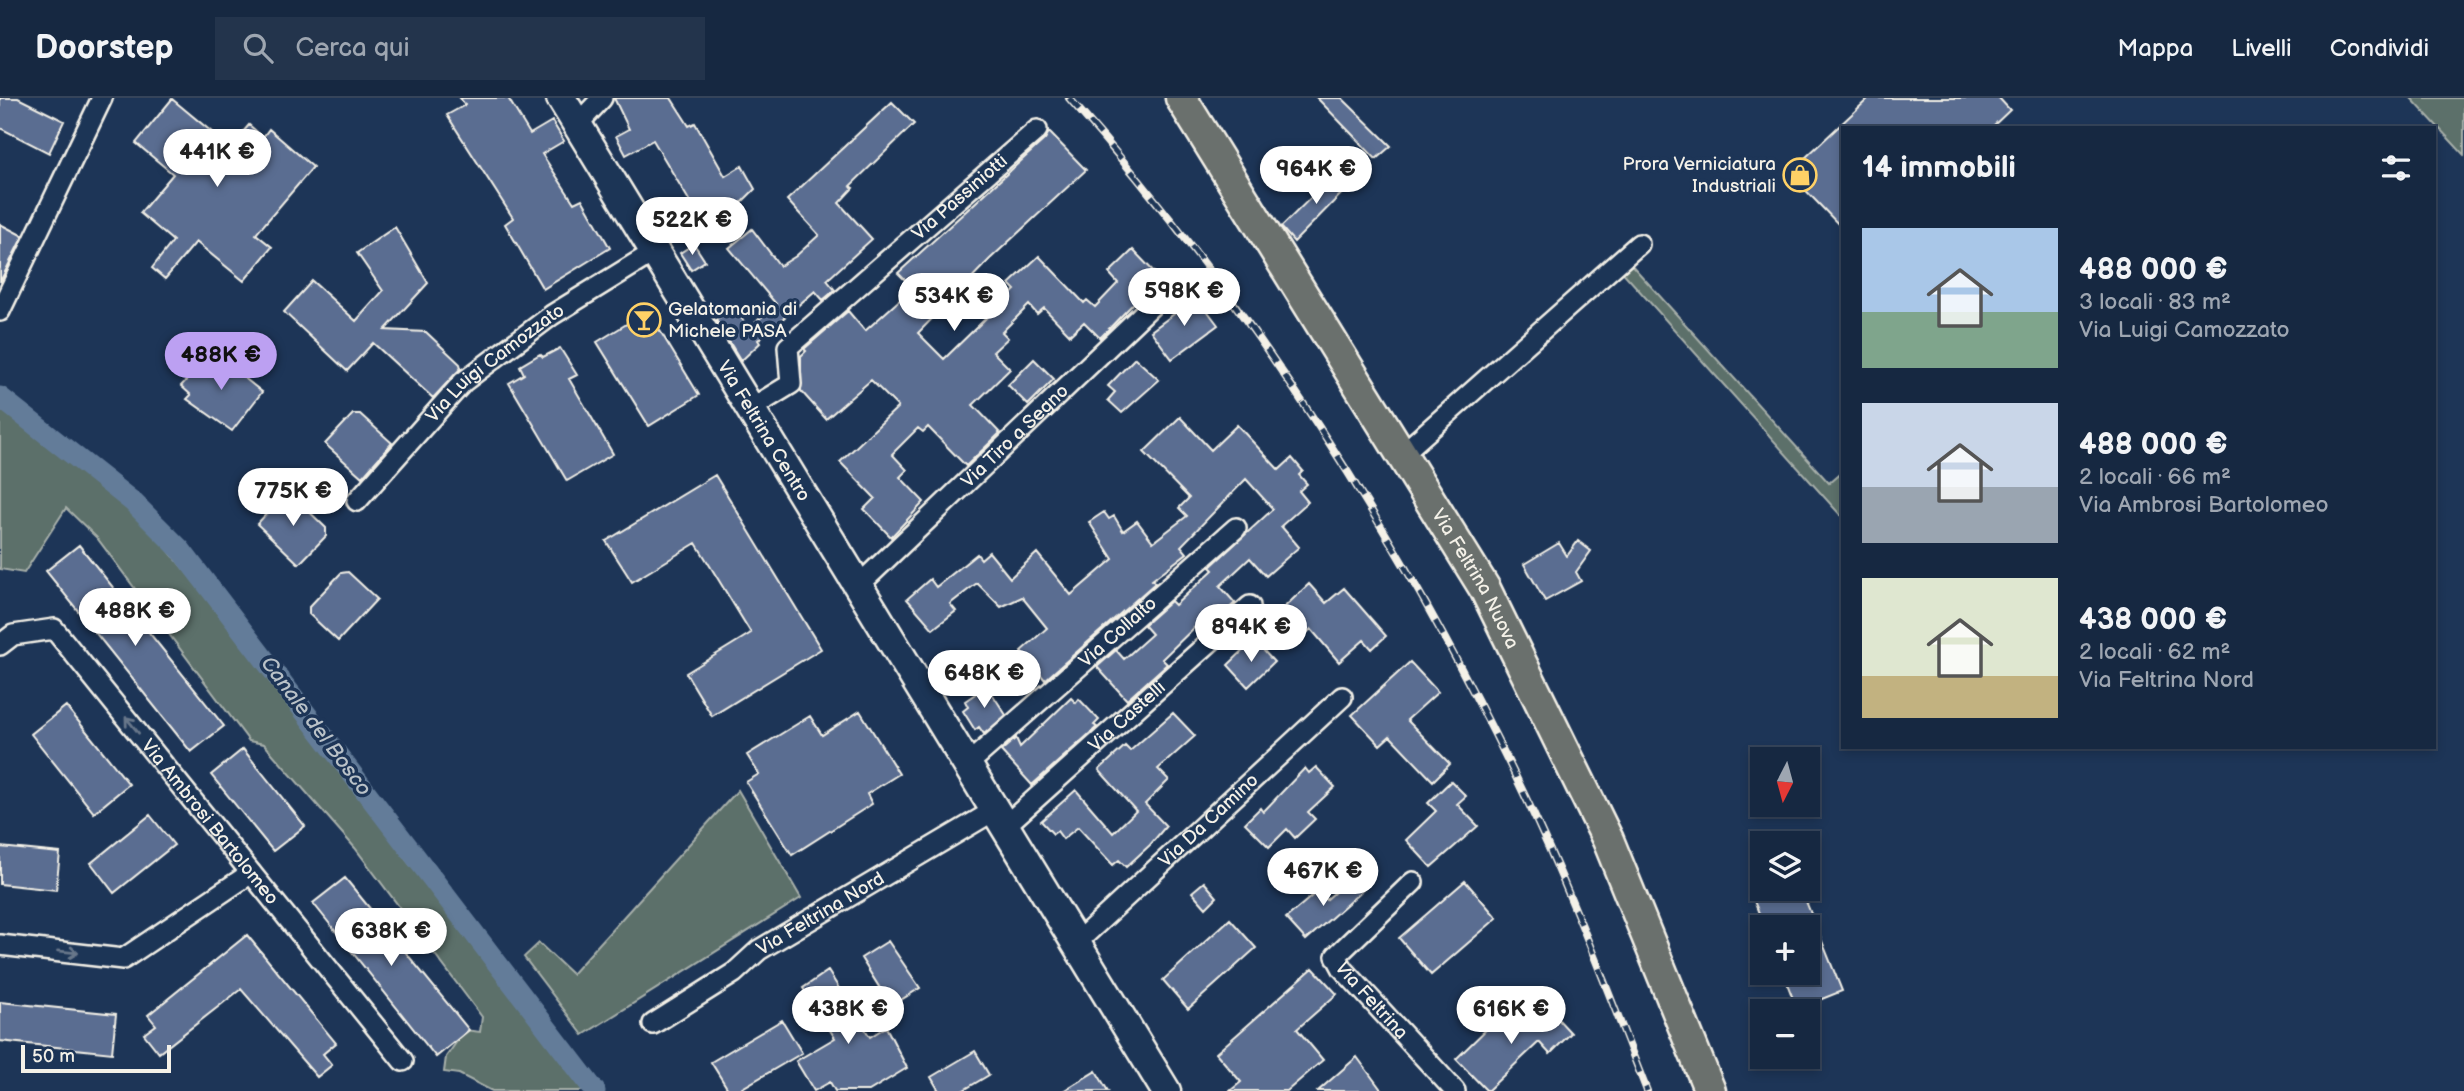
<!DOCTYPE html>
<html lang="it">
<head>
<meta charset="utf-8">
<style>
  :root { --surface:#162841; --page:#23344c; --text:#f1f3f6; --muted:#9ea6b1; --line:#35445a; --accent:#bca0f2 }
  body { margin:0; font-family:"Balsamiq Sans",sans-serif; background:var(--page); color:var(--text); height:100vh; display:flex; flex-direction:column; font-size:26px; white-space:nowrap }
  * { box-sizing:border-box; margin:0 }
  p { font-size:23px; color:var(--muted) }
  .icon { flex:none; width:38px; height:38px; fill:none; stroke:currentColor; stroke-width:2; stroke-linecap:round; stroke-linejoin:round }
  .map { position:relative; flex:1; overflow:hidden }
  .panel { position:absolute; left:1841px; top:28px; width:595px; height:623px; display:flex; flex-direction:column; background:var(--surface); border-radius:0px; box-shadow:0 4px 10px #0003,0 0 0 2px var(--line) }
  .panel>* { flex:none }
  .needle { width:46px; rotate:186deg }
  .controls { position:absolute; left:1750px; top:649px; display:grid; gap:14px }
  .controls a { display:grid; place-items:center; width:70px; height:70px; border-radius:0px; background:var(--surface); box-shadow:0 4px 10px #0003,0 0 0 2px var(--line); font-size:35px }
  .scale { position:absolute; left:21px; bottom:18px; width:150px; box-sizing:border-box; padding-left:7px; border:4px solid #f4f1e8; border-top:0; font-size:19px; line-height:24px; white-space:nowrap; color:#f4f1e8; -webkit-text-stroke:5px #1d3557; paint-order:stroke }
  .price { position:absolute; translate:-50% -60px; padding:0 16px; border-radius:24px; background:#fff; color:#222; font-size:23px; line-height:46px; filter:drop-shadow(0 2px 4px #0008) }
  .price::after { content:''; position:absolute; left:50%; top:42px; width:21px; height:16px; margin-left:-10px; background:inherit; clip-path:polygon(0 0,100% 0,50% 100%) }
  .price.active { background:var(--accent); color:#111 }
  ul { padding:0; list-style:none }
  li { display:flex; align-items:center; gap:21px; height:175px; padding:0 21px }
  li span { display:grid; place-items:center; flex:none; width:196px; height:140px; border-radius:0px; color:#555 }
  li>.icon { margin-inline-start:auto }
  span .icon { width:84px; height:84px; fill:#fffc; stroke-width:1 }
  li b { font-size:30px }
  h2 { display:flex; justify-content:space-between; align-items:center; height:84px; padding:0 21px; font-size:30px }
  header { display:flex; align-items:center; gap:42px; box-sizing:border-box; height:98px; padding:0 35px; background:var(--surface); border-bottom:2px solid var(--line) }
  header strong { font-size:33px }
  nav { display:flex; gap:38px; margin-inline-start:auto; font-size:24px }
  .search { width:490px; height:63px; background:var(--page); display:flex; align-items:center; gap:18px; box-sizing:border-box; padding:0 24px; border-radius:0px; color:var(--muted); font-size:26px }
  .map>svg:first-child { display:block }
</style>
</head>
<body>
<header>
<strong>Doorstep</strong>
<div class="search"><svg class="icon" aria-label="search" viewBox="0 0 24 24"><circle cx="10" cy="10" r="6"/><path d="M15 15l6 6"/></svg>Cerca qui</div>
<nav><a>Mappa</a><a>Livelli</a><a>Condividi</a></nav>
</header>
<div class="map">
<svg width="2464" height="993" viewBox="0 0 2464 993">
  <rect width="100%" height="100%" fill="#1d3557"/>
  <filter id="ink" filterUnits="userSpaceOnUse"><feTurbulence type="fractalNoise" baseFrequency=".0143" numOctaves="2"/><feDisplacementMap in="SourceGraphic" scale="14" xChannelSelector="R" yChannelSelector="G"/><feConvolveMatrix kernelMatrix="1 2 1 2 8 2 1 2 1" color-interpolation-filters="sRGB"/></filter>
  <g filter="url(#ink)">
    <path fill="#5b6f6b" stroke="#a8b0aa" stroke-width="2" d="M 2411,0 L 2464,0 L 2464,57 Z
      M 1619,153 L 1829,385 L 1843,373 L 1843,420 L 1611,161 Z
      M 0,311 L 47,341 L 138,415 L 271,578 L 342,670 L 407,763 L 486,858 L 585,993 L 492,993 L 459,976 L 444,974 L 446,959 L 465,932 L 480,934 L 482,919 L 355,750 L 264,646 L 249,643 L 97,440 L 66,410 L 24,475 L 0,471 Z
      M 738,692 L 801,800 L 583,937 L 524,859 L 539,845 L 572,876 Z"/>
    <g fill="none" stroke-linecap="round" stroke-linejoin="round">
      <path stroke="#637c99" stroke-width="21" d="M 0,299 L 133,404 L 180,451 L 595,993"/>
    </g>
    <path fill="#5a6d91" stroke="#f4f1e8" stroke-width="2" d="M 0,0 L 18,0 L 64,23 L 49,55 L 0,30 Z
      M 460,0 L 508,0 L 530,36 L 552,23 L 564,43 L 542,56 L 574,105 L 582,101 L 610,150 L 543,191 L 505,126 L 513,120 L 447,17 L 465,7 Z
      M 614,0 L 671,0 L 689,28 L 695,25 L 725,78 L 742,68 L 755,91 L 732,114 L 705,129 L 653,42 L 626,57 L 616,38 L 629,31 Z
      M 1317,0 L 1342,0 L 1391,48 L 1376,61 Z
      M 1869,0 L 1999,0 L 2010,12 L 1991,30 L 1843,30 L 1843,131 L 1789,75 Z
      M 172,1 L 230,49 L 249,27 L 263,39 L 269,31 L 313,69 L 256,136 L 272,149 L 244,183 L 196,144 L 165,181 L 152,170 L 173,143 L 140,115 L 173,76 L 136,45 Z
      M 892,4 L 914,26 L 850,88 L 853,90 L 839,105 L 872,141 L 827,182 L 835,192 L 823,202 L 815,193 L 758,242 L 760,245 L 741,263 L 716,222 L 732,208 L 749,230 L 776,206 L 729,150 L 752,131 L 780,168 L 796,158 L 819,137 L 787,102 Z
      M 1049,34 L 1086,72 L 990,161 L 918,235 L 944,261 L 1015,192 L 1009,186 L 1039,158 L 1084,205 L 1087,202 L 1095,209 L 1118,185 L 1109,175 L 1133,152 L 1159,179 L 1100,240 L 1084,224 L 1070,237 L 1044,210 L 1037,216 L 1029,207 L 1002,234 L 1008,240 L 993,254 L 1010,271 L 973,307 L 1000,335 L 966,368 L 928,329 L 923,334 L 918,330 L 892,356 L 907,372 L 900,379 L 924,404 L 891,439 L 864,411 L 875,400 L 840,364 L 898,309 L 871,282 L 826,321 L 801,293 L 801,258 L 806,253 L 804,251 L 848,213 L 865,233 L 913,190 L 898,175 L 1045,41 Z
      M 1339,72 L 1353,84 L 1294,144 L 1281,129 Z
      M 0,126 L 23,138 L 0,184 Z
      M 395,129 L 428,185 L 385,232 L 426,234 L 460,266 L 461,270 L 433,300 L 373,245 L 347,273 L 284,214 L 312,183 L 356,223 L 383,193 L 357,155 Z
      M 694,146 L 705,163 L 691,172 L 680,155 Z
      M 1197,199 L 1218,227 L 1172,261 L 1151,233 Z
      M 648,213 L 699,297 L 649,328 L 597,244 Z
      M 560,250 L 577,277 L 569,281 L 613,356 L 567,383 L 509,285 L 524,276 L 520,268 L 540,256 L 543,259 Z
      M 212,254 L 262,294 L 232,333 L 187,301 L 191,297 L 181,288 Z
      M 1135,260 L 1159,282 L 1122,315 L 1108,302 L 1115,294 L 1108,288 Z
      M 1034,261 L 1054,281 L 1028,307 L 1008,287 Z
      M 353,316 L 360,316 L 392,345 L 362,379 L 325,346 Z
      M 1180,319 L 1211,352 L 1237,327 L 1279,372 L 1292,360 L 1303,373 L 1299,377 L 1307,386 L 1299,393 L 1308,404 L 1281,428 L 1299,449 L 1266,478 L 1250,460 L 1220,488 L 1235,505 L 1215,523 L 1210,518 L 1201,527 L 1199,525 L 1162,561 L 1167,566 L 1127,602 L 1097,569 L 1116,552 L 1124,561 L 1152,536 L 1144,527 L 1171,503 L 1175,507 L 1213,472 L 1210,469 L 1273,411 L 1246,381 L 1181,448 L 1187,455 L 1152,482 L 1155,485 L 1045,582 L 1021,553 L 1047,530 L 1022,499 L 1001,509 L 977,485 L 950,506 L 956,513 L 933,531 L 907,501 L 930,481 L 936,489 L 977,456 L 981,461 L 989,454 L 1010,480 L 1037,455 L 1071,497 L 1113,461 L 1089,424 L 1104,414 L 1109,421 L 1114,418 L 1123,433 L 1137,423 L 1153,444 L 1187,418 L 1179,410 L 1189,400 L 1144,354 Z
      M 715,377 L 821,551 L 712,618 L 686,575 L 751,535 L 696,445 L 632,484 L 606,443 Z
      M 292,397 L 326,430 L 326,438 L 299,466 L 257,426 L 283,398 Z
      M 1578,443 L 1591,453 L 1576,474 L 1581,483 L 1545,503 L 1524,466 L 1559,445 L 1567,458 Z
      M 79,447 L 224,628 L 191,654 L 46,473 Z
      M 348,474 L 377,501 L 338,543 L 309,516 L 309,509 L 341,475 Z
      M 1309,486 L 1326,505 L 1344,490 L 1386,538 L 1372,551 L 1364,542 L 1339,564 L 1311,531 L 1300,541 L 1277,516 Z
      M 1254,542 L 1274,564 L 1248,589 L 1228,567 Z
      M 1410,564 L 1438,594 L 1407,622 L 1450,666 L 1433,683 L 1390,638 L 1380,647 L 1352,617 Z
      M 987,588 L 1006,617 L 984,636 L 979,629 L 975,632 L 963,613 L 968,609 L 965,603 Z
      M 1071,600 L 1076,605 L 1079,601 L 1099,622 L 1094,627 L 1097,629 L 1032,687 L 1001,653 L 1016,640 L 1020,649 Z
      M 66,608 L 129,686 L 94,715 L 31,636 Z
      M 860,613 L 899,676 L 867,696 L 872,706 L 792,757 L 746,684 L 759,676 L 747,657 L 810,618 L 822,637 Z
      M 1173,615 L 1195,638 L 1158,671 L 1169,682 L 1145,706 L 1166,728 L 1150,747 L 1126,769 L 1119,762 L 1113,767 L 1078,729 L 1063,741 L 1057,733 L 1053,736 L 1041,723 L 1076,692 L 1113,735 L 1136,713 L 1099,672 L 1125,648 L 1130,653 Z
      M 243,651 L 305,728 L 273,753 L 211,677 Z
      M 1316,669 L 1335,689 L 1308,714 L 1315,721 L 1295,740 L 1287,731 L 1269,749 L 1245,725 L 1260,710 L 1263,714 L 1305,670 L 1309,675 Z
      M 1451,683 L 1466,698 L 1457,706 L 1478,728 L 1431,769 L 1406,742 L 1436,713 L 1428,705 Z
      M 150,717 L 174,747 L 114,795 L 91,765 Z
      M 0,749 L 60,755 L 56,792 L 0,786 Z
      M 1353,778 L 1364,791 L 1306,842 L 1286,820 L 1318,793 L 1326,802 Z
      M 345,780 L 469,932 L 436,959 L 313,805 Z
      M 1465,783 L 1497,820 L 1431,877 L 1399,840 Z
      M 1204,784 L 1217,799 L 1206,810 L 1192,794 Z
      M 1782,791 L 1801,791 L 1842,893 L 1797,911 L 1783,875 L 1808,875 L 1808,830 L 1765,830 L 1754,803 Z
      M 1230,821 L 1256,850 L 1188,911 L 1163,882 Z
      M 247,837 L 336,945 L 323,956 L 332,967 L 317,979 L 241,891 L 159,955 L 144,936 L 156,927 L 148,917 Z
      M 888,843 L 920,890 L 891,908 L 861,860 Z
      M 1313,870 L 1337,896 L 1297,931 L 1323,962 L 1287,993 L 1230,993 L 1241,984 L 1216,955 Z
      M 828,873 L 870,939 L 886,929 L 907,970 L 869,993 L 835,993 L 830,984 L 814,993 L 796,963 L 835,940 L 803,890 Z
      M 0,904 L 116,916 L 112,955 L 0,943 Z
      M 1543,905 L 1571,935 L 1550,956 L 1539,944 L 1487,993 L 1456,961 L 1498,920 L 1512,935 Z
      M 782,922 L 802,955 L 737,993 L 729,993 L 711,964 Z
      M 975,953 L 989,977 L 962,993 L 939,993 L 931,979 Z
      M 1357,959 L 1382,993 L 1318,993 Z
      M 1096,973 L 1108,993 L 1063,993 Z"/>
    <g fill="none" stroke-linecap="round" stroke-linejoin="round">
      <defs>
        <g id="street">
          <path d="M 577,27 L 602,0"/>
          <path d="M 0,213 L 102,0"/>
          <path id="s1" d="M 750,311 L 791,286 L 788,249 L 1037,32"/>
          <path d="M 1402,356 L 1639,146"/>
          <path id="s2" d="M 357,403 L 463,284 L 552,217 L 654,154"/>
          <path id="s3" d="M 858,488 L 1172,188"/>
          <path id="s4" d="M 0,547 L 13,537 L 54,531 L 403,963"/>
          <path id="s5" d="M 967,667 L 1236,430"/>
          <path id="s6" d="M 1005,728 L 1250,508"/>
          <path id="s7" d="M 1413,784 L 1336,858 L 1343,871 L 1455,993"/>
          <path id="s8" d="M 1075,846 L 1342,599"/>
          <path d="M 0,847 L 123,861 L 251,775"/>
          <path id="s9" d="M 653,926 L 734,875 L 759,852 L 995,712"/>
        </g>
        <g id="secondary">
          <path id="s10" d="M 561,0 L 1166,993"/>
        </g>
        <g id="primary">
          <path id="s11" d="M 1181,0 L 1485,491 L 1608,742 L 1710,993"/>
        </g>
      </defs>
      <use href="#street" stroke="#f4f1e8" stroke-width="24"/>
      <use href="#secondary" stroke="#f4f1e8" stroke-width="33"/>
      <use href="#primary" stroke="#f4f1e8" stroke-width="35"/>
      <use href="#street" stroke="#1d3557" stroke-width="19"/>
      <use href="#secondary" stroke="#1d3557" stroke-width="28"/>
      <use href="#primary" stroke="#6b706d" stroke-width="30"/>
      <defs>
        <path id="rail" d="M 1069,0 C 1254,209 1405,446 1525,698 C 1571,794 1608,894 1647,993"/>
      </defs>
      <use href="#rail" stroke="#f4f1e8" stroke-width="8"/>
      <use href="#rail" stroke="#1d3557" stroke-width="5" stroke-dasharray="16" stroke-linecap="butt"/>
    </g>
    <defs><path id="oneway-shaft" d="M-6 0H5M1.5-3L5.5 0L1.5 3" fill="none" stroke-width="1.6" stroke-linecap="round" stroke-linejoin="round" transform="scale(1.75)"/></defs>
    <g stroke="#68778a">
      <use href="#oneway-shaft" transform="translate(132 627) rotate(-129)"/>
      <use href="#oneway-shaft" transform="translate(68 854) rotate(6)"/>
    </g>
  </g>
  <defs>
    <symbol id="shop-ring" viewBox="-11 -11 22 22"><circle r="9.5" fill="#1d3557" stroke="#ffd166" stroke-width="1.5"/><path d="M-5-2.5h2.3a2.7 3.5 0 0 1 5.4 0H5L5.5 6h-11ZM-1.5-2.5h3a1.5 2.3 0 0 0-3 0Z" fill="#ffd166"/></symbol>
    <symbol id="bar-ring" viewBox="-11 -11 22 22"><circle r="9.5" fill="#1d3557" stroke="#ffd166" stroke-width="1.5"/><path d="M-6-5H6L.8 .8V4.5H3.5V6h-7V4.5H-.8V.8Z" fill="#ffd166"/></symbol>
  </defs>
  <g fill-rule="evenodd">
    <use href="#shop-ring" x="1781" y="58" width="38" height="38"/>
    <use href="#bar-ring" x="625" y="203" width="38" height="38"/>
  </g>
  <g text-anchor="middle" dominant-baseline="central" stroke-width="7" stroke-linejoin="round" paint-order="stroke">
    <g font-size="19" fill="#f4f1e8" stroke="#1d3557" text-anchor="end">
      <text x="1776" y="66">Prora Verniciatura<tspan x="1776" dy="22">Industriali</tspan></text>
      <text x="668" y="211" text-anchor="start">Gelatomania di<tspan x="668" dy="22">Michele PASA</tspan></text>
    </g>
    <g font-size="19" fill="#f4f1e8" stroke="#1d3557">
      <text stroke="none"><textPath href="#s1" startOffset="313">Via Passiniotti</textPath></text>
      <text stroke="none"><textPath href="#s2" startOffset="196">Via Luigi Camozzato</textPath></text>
      <text stroke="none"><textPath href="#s10" startOffset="390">Via Feltrina Centro</textPath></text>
      <text stroke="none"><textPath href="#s3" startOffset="217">Via Tiro a Segno</textPath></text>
      <text stroke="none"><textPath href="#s11" startOffset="564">Via Feltrina Nuova</textPath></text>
      <text stroke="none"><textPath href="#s5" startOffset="201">Via Collalto</textPath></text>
      <text stroke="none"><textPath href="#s6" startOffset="164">Via Castelli</textPath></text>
      <text stroke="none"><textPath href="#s8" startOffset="182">Via Da Camino</textPath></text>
      <text stroke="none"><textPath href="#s4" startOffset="306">Via Ambrosi Bartolomeo</textPath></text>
      <text stroke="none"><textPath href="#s9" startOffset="201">Via Feltrina Nord</textPath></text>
      <text stroke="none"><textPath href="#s7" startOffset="164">Via Feltrina</textPath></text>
    </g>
    <g font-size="21" font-style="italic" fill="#bac2c8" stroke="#1d3557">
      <text transform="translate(316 628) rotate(53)">Canale del Bosco</text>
    </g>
  </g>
</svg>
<div class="controls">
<a><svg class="needle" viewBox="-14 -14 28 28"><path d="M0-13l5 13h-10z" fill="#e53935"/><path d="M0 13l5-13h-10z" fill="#9ea6b1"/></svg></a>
<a><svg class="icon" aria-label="layers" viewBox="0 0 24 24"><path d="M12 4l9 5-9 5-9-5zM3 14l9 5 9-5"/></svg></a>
<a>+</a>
<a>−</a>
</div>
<div class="scale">50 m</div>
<b class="price" style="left:217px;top:91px">441K €</b>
<b class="price" style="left:1316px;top:108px">964K €</b>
<b class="price" style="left:692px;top:159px">522K €</b>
<b class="price" style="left:1184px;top:230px">598K €</b>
<b class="price" style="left:954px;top:235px">534K €</b>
<b class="price active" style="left:221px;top:294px">488K €</b>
<b class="price" style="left:293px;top:430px">775K €</b>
<b class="price" style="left:135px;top:550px">488K €</b>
<b class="price" style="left:1251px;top:566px">894K €</b>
<b class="price" style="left:984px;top:612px">648K €</b>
<b class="price" style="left:1323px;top:810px">467K €</b>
<b class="price" style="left:391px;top:870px">638K €</b>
<b class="price" style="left:848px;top:948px">438K €</b>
<b class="price" style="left:1511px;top:948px">616K €</b>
<section class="panel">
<h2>14 immobili<svg class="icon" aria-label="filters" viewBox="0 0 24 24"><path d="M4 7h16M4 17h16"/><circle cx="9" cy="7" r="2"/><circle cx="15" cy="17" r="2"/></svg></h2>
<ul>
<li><span style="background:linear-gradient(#a9c7e8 60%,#7fa58c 0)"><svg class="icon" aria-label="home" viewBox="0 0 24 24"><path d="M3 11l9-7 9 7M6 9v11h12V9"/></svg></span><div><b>488 000 €</b><p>3 locali · 83 m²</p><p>Via Luigi Camozzato</p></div></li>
<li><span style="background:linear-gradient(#c9d6e8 60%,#9aa5b1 0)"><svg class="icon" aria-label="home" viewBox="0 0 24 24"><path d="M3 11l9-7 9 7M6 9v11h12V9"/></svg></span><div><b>488 000 €</b><p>2 locali · 66 m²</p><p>Via Ambrosi Bartolomeo</p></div></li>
<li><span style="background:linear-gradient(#dfe7d0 70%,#c2b280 0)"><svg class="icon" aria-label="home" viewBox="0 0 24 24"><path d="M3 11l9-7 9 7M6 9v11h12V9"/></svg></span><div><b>438 000 €</b><p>2 locali · 62 m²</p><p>Via Feltrina Nord</p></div></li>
</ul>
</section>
</div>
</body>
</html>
